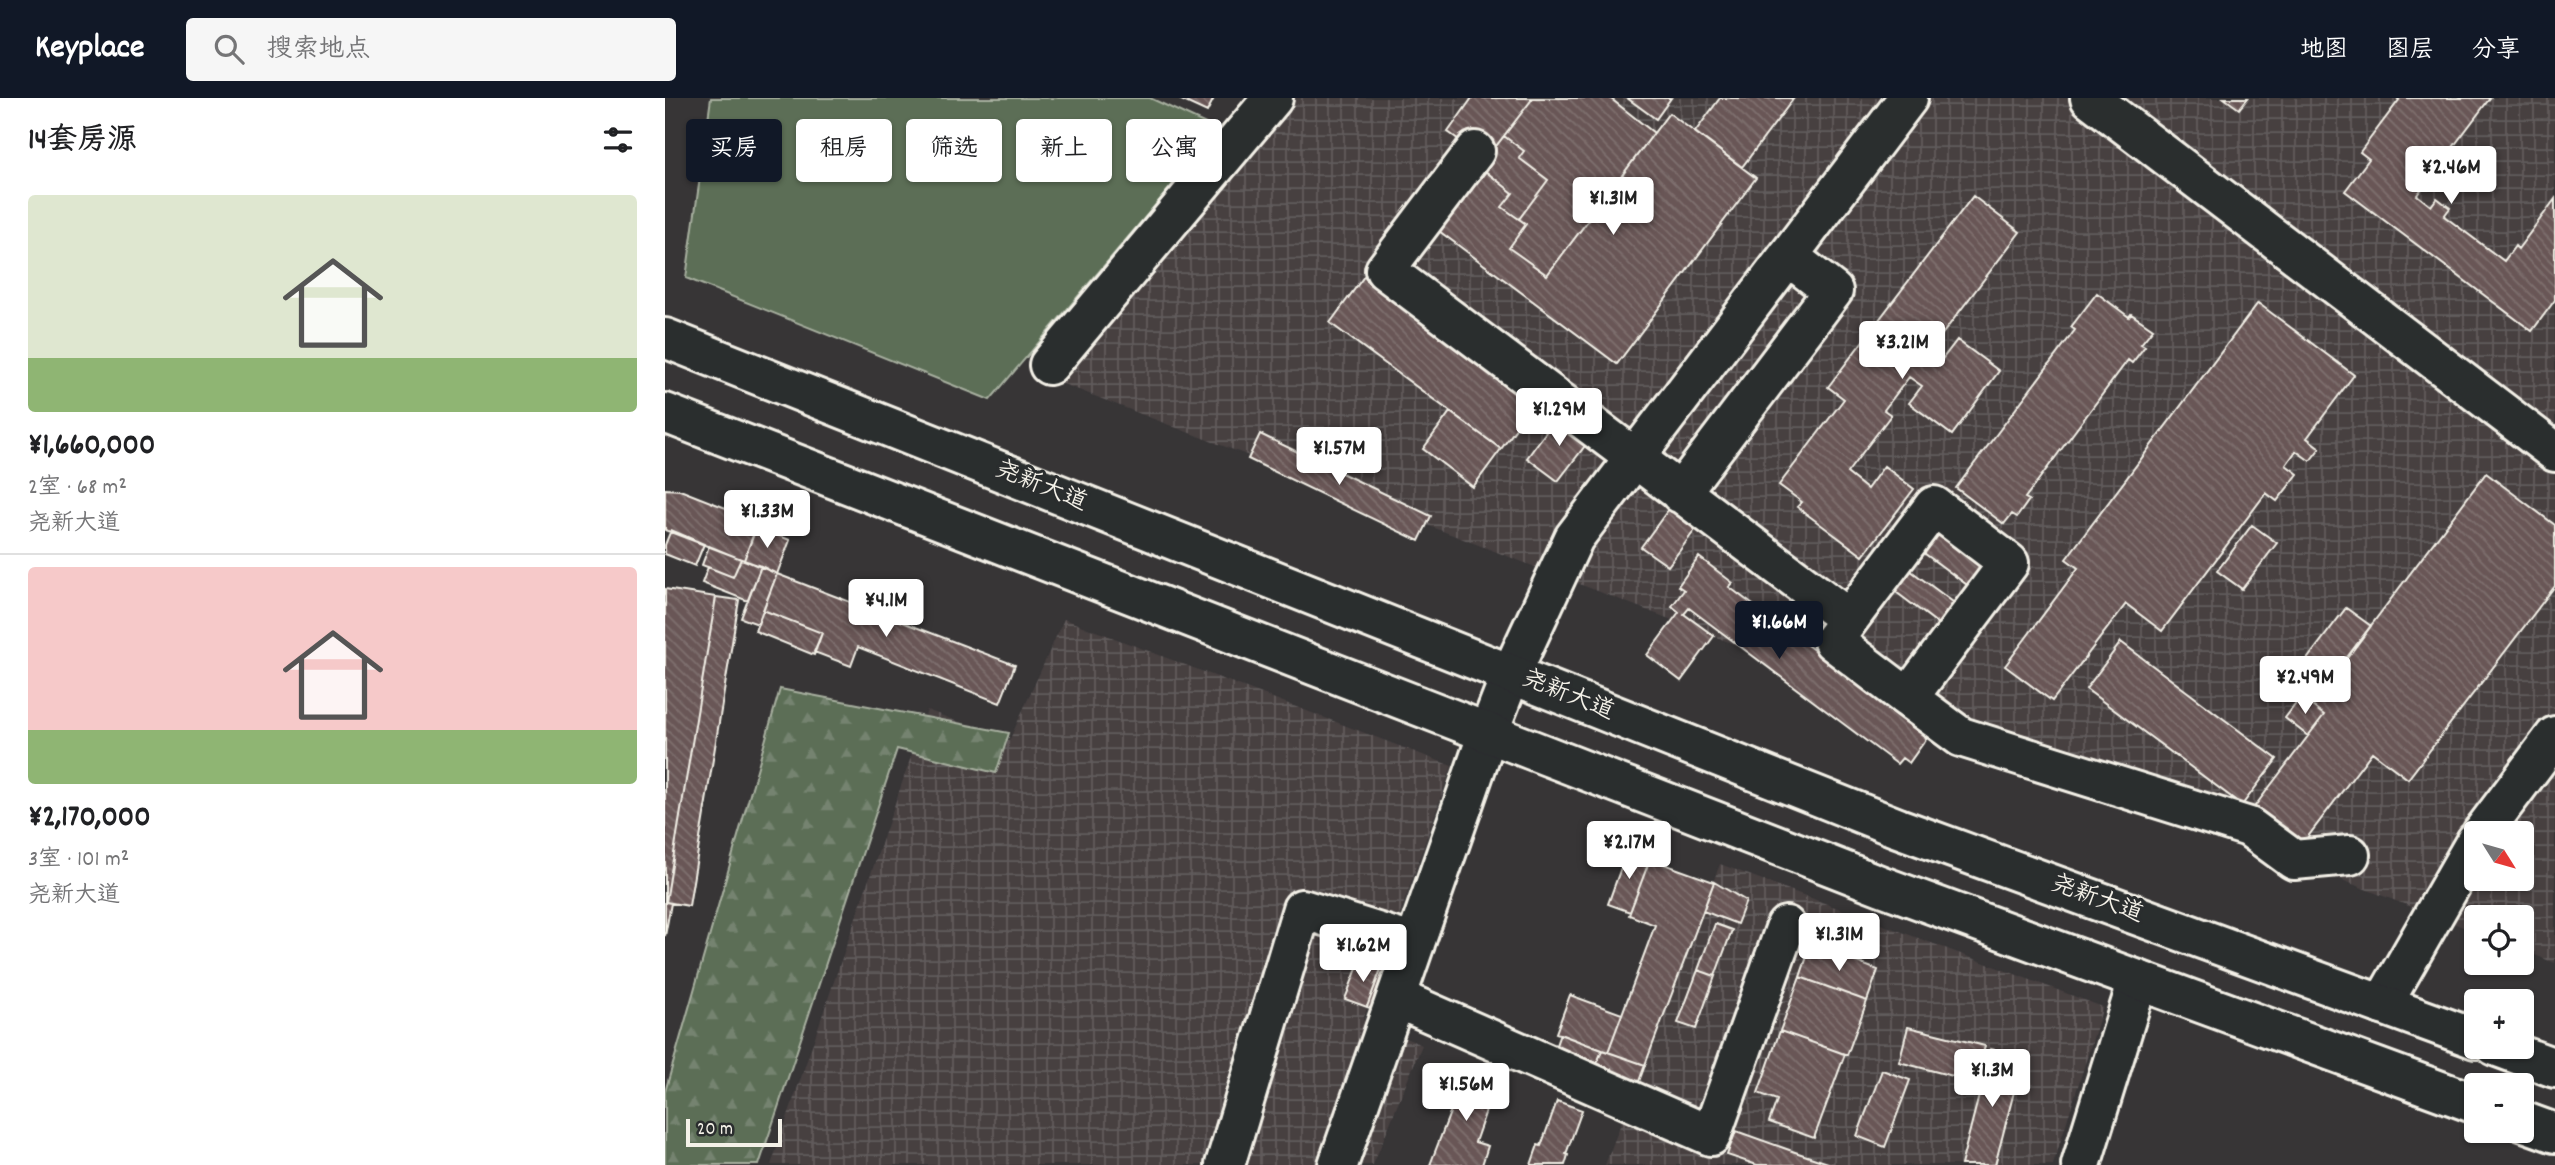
<!DOCTYPE html>
<html lang="zh">
<head>
<meta charset="utf-8">
<style>
  :root { --surface:#fff; --page:#f6f6f6; --text:#202124; --muted:#757577; --line:#e0e0e0; --accent:#111827 }
  body { margin:0; font-family:Dekko,"LXGW WenKai TC",sans-serif; background:var(--page); color:var(--text); height:100vh; display:flex; flex-direction:column; font-size:26px; white-space:nowrap }
  * { box-sizing:border-box; margin:0 }
  p { font-size:23px; color:var(--muted) }
  .icon { flex:none; width:38px; height:38px; fill:none; stroke:currentColor; stroke-width:2; stroke-linecap:round; stroke-linejoin:round }
  .map { position:relative; flex:1; overflow:hidden }
  .panel { display:flex; flex-direction:column; background:var(--surface); width:665px }
  .panel>* { flex:none }
  .guide { position:absolute; left:21px; top:21px; width:665px; height:63px; display:flex; gap:14px }
  .needle { width:46px; rotate:127deg }
  .fabs { position:absolute; left:1799px; top:723px; display:grid; gap:14px }
  .fabs a { display:grid; place-items:center; width:70px; height:70px; border-radius:7px; background:var(--surface); box-shadow:0 2px 5px #0004; font-size:35px }
  .scale { position:absolute; left:21px; bottom:18px; width:96px; box-sizing:border-box; padding-left:7px; border:4px solid #f4f1e8; border-top:0; font-size:19px; line-height:24px; white-space:nowrap; color:#f4f1e8; -webkit-text-stroke:5px #2a2d2e; paint-order:stroke }
  .price { position:absolute; translate:-50% -60px; padding:0 16px; border-radius:7px; background:#fff; color:#222; font-size:23px; line-height:46px; filter:drop-shadow(0 2px 4px #0008) }
  .price::after { content:''; position:absolute; left:50%; top:42px; width:21px; height:16px; margin-left:-10px; background:inherit; clip-path:polygon(0 0,100% 0,50% 100%) }
  .price.current { background:var(--accent); color:#fff }
  ul { padding:0; list-style:none }
  li { display:grid; align-content:center; gap:14px; height:371px; padding:0 28px }
  li+li { border-top:2px solid var(--line) }
  li span { display:grid; place-items:center; height:217px; border-radius:7px; color:#555 }
  li>.icon { margin-inline-start:auto }
  span .icon { width:126px; height:126px; fill:#fffc; stroke-width:1 }
  li b { font-size:30px }
  h2 { display:flex; justify-content:space-between; align-items:center; height:84px; padding:0 28px; font-size:30px }
  .tag { padding:0 24px; border-radius:7px; background:var(--surface); box-shadow:0 2px 5px #0004; font-size:24px; line-height:63px }
  .tag.current { background:var(--accent); color:#fff }
  header { display:flex; align-items:center; gap:42px; box-sizing:border-box; height:98px; padding:0 35px; background:var(--accent); color:#fff }
  header strong { font-size:33px }
  nav { display:flex; gap:38px; margin-inline-start:auto; font-size:24px }
  .search { width:490px; height:63px; background:var(--page); display:flex; align-items:center; gap:18px; box-sizing:border-box; padding:0 24px; border-radius:7px; color:var(--muted); font-size:26px }
  main { display:flex; flex:1; min-height:0 }
  .map>svg:first-child { display:block }
</style>
</head>
<body>
<header>
<strong>Keyplace</strong>
<div class="search"><svg class="icon" aria-label="search" viewBox="0 0 24 24"><circle cx="10" cy="10" r="6"/><path d="M15 15l6 6"/></svg>搜索地点</div>
<nav><a>地图</a><a>图层</a><a>分享</a></nav>
</header>
<main>
<section class="panel">
<h2>14套房源<svg class="icon" aria-label="filters" viewBox="0 0 24 24"><path d="M4 7h16M4 17h16"/><circle cx="9" cy="7" r="2"/><circle cx="15" cy="17" r="2"/></svg></h2>
<ul>
<li><span style="background:linear-gradient(#dfe7d0 75%,#8fb573 0)"><svg class="icon" aria-label="home" viewBox="0 0 24 24"><path d="M3 11l9-7 9 7M6 9v11h12V9"/></svg></span><div><b>¥1,660,000</b><p>2室 · 68 m²</p><p>尧新大道</p></div></li>
<li><span style="background:linear-gradient(#f6c9c9 75%,#8fb573 0)"><svg class="icon" aria-label="home" viewBox="0 0 24 24"><path d="M3 11l9-7 9 7M6 9v11h12V9"/></svg></span><div><b>¥2,170,000</b><p>3室 · 101 m²</p><p>尧新大道</p></div></li>
</ul>
</section>
<div class="map">
<svg width="1890" height="1067" viewBox="0 0 1890 1067">
  <defs>
    <pattern id="industrial-grid" width="8" height="8" patternUnits="userSpaceOnUse" patternTransform="scale(1.75)"><rect width="8" height="8" fill="#463f40"/><path d="M0 4h8M4 0v8" fill="none" stroke="#615b5c"/></pattern>
    <pattern id="forest-firs" width="22" height="20" patternUnits="userSpaceOnUse" patternTransform="scale(1.75)"><rect width="22" height="20" fill="#5c6e57"/><path d="M5 1l3.5 6h-7zM16 11l3.5 6h-7z" fill="#74836f"/></pattern>
    <pattern id="building-back-hatch" width="6" height="6" patternUnits="userSpaceOnUse" patternTransform="scale(1.75)"><rect width="6" height="6" fill="#695757"/><path d="M-1 5l2 2M0 0l6 6M5-1l2 2" fill="none" stroke="#7f706f"/></pattern>
  </defs>
  <rect width="100%" height="100%" fill="#373536"/>
  <filter id="ink" filterUnits="userSpaceOnUse"><feTurbulence type="fractalNoise" baseFrequency=".0143" numOctaves="2"/><feDisplacementMap in="SourceGraphic" scale="14" xChannelSelector="R" yChannelSelector="G"/><feConvolveMatrix kernelMatrix="1 2 1 2 8 2 1 2 1" color-interpolation-filters="sRGB"/></filter>
  <g filter="url(#ink)">
    <path fill="url(#industrial-grid)" fill-rule="evenodd" d="M 596,0 L 1890,0 L 1890,865 L 1857,852 L 1857,819 L 1811,819 L 1811,834 L 370,275 ZM 1811,735 L 1857,735 L 1857,780 L 1811,780 Z
      M 399,521 L 787,668 L 698,922 L 757,947 L 708,1067 L 106,1067 L 262,612 L 344,643 Z
      M 1055,766 L 1438,909 L 1388,1067 L 940,1067 Z"/>
    <path fill="#5c6e57" stroke="#a8b0a0" stroke-width="2" d="M 46,0 L 485,0 L 554,32 L 325,302 L 21,180 Z"/>
    <path fill="url(#forest-firs)" stroke="#a8b0a0" stroke-width="2" d="M 115,591 L 344,635 L 331,675 L 232,651 L 94,1067 L 0,1067 L 0,994 Z"/>
    <path fill="url(#building-back-hatch)" stroke="#f4f1e8" stroke-width="2" d="M 512,0 L 549,0 L 542,14 Z
      M 807,0 L 868,0 L 821,61 L 783,34 Z
      M 868,0 L 945,0 L 989,35 L 882,177 L 844,150 L 861,126 L 854,121 L 883,82 L 854,60 L 859,53 L 839,38 Z
      M 962,0 L 1006,0 L 991,21 Z
      M 1055,0 L 1129,0 L 1077,69 L 1030,34 Z
      M 1559,0 L 1583,0 L 1574,11 Z
      M 1732,0 L 1825,0 L 1752,97 L 1766,108 L 1772,100 L 1785,110 L 1779,118 L 1839,163 L 1850,148 L 1853,151 L 1890,101 L 1890,202 L 1867,233 L 1680,93 L 1704,61 L 1695,54 L 1734,2 Z
      M 1004,15 L 1091,80 L 952,266 L 770,130 L 815,69 L 848,95 L 837,109 L 861,126 L 844,150 L 882,177 Z
      M 839,38 L 859,53 L 854,60 L 883,82 L 854,121 L 837,109 L 848,95 L 815,69 Z
      M 1308,98 L 1355,134 L 1266,251 L 1278,260 L 1292,242 L 1334,273 L 1287,337 L 1244,305 L 1257,288 L 1244,279 L 1219,312 L 1226,317 L 1182,375 L 1202,391 L 1219,368 L 1249,391 L 1198,458 L 1132,409 L 1137,404 L 1114,387 L 1179,301 L 1163,289 Z
      M 700,177 L 871,303 L 836,351 L 665,225 Z
      M 1432,195 L 1464,219 L 1466,216 L 1488,231 L 1476,246 L 1480,248 L 1467,265 L 1463,262 L 1360,400 L 1364,402 L 1352,419 L 1347,416 L 1339,426 L 1291,390 L 1410,232 L 1406,229 Z
      M 1593,205 L 1689,277 L 1642,340 L 1655,350 L 1645,363 L 1631,353 L 1621,367 L 1633,376 L 1612,403 L 1601,395 L 1497,533 L 1461,506 L 1387,603 L 1340,568 L 1413,470 L 1401,461 Z
      M 785,314 L 836,351 L 808,389 L 758,351 Z
      M 894,316 L 926,340 L 893,383 L 862,360 Z
      M 595,336 L 766,418 L 754,443 L 583,361 Z
      M 1821,375 L 1890,427 L 1890,488 L 1743,681 L 1707,654 L 1632,753 L 1584,716 L 1659,617 L 1646,607 Z
      M 0,391 L 15,392 L 94,423 L 79,462 L 0,432 Z
      M 1006,408 L 1033,428 L 1003,468 L 976,449 Z
      M 1264,426 L 1321,469 L 1305,489 L 1248,447 Z
      M 1587,427 L 1612,445 L 1577,491 L 1552,473 Z
      M 91,429 L 125,442 L 112,476 L 79,462 Z
      M 6,432 L 39,446 L 30,468 L 0,456 L 0,447 Z
      M 44,448 L 76,461 L 68,479 L 37,467 Z
      M 1034,459 L 1068,485 L 1064,489 L 1240,620 L 1266,634 L 1244,665 L 1237,660 L 1232,666 L 1024,510 L 1019,516 L 1049,538 L 1016,583 L 982,557 L 1014,514 L 1007,508 L 1019,492 L 1013,488 Z
      M 76,461 L 96,468 L 83,503 L 37,485 L 43,469 L 68,479 Z
      M 1234,464 L 1292,507 L 1276,528 L 1219,485 Z
      M 96,468 L 112,476 L 93,526 L 76,520 Z
      M 112,476 L 350,567 L 335,605 L 193,549 L 186,568 L 149,554 L 157,535 L 98,512 Z
      M 0,491 L 51,499 L 1,804 L 0,804 Z
      M 51,499 L 74,502 L 24,808 L 1,804 Z
      M 1681,510 L 1706,528 L 1653,599 L 1628,580 Z
      M 98,512 L 157,535 L 149,557 L 90,533 Z
      M 1456,544 L 1612,661 L 1577,707 L 1421,591 Z
      M 1636,599 L 1659,617 L 1643,638 L 1620,620 Z
      M 962,753 L 985,761 L 965,814 L 943,806 Z
      M 985,761 L 1049,784 L 980,967 L 943,954 L 990,827 L 964,817 Z
      M 1049,784 L 1081,803 L 1072,826 L 1038,813 Z
      M 0,804 L 6,805 L 0,838 Z
      M 1050,826 L 1067,832 L 1050,878 L 1033,872 Z
      M 1146,847 L 1213,872 L 1202,903 L 1135,879 Z
      M 695,863 L 716,871 L 702,909 L 680,901 Z
      M 716,871 L 730,876 L 716,914 L 702,909 Z
      M 1033,872 L 1050,878 L 1031,931 L 1013,925 Z
      M 1135,879 L 1202,903 L 1182,957 L 1115,933 Z
      M 905,897 L 957,916 L 943,954 L 891,935 Z
      M 1243,929 L 1320,948 L 1311,984 L 1234,964 Z
      M 1115,933 L 1180,956 L 1149,1040 L 1104,1024 L 1112,1002 L 1093,995 Z
      M 895,936 L 937,952 L 932,965 L 890,950 Z
      M 1326,951 L 1358,959 L 1330,1067 L 1296,1067 Z
      M 937,952 L 980,967 L 973,986 L 930,971 Z
      M 802,970 L 832,981 L 810,1044 L 823,1048 L 817,1067 L 765,1067 Z
      M 1217,972 L 1245,982 L 1220,1049 L 1192,1038 Z
      M 892,1003 L 917,1012 L 901,1056 L 903,1057 L 900,1067 L 866,1067 L 873,1047 L 876,1048 Z
      M 1071,1033 L 1130,1054 L 1169,1067 L 1092,1067 L 1062,1057 Z"/>
    <g fill="none" stroke-linecap="round" stroke-linejoin="round">
      <defs>
        <path id="minor" d="M 1425,0 L 1890,354
          M 810,53 L 720,172 L 1184,521 L 1269,408 L 1344,465 L 1243,600 L 1296,639 L 1584,729 L 1629,762 L 1685,757
          M 384,267 L 608,0
          M 1015,395 L 1168,193 L 1123,158
          M 1184,521 L 1168,543 L 1243,600
          M 1817,735 L 1890,638
          M 731,900 L 1046,1038 L 1121,828
          M 1717,907 L 1811,743
          M 560,1067 L 637,811 L 750,846
          M 673,1067 L 823,635 L 846,576 L 909,440 L 1243,0
          M 1416,1067 L 1473,882"/>
        <path id="major" d="M 0,240 L 1233,730 L 1811,941
          M 0,315 L 1217,788 L 1811,1006
          M 1830,948 L 1890,970
          M 1857,1023 L 1890,1035"/>
      </defs>
      <use href="#minor" stroke="#f4f1e8" stroke-width="44"/>
      <use href="#major" stroke="#f4f1e8" stroke-width="44"/>
      <use href="#minor" stroke="#2a2d2e" stroke-width="38"/>
      <use href="#major" stroke="#2a2d2e" stroke-width="38"/>
    </g>
  </g>
  <g text-anchor="middle" dominant-baseline="central" stroke-width="6" stroke-linejoin="round" paint-order="stroke">
    <g font-size="24" fill="#f4f1e8" stroke="#2a2d2e">
      <text transform="translate(376 389) rotate(22)">尧新大道</text>
      <text transform="translate(903 598) rotate(22)">尧新大道</text>
      <text transform="translate(1432 802) rotate(20)">尧新大道</text>
    </g>
  </g>
</svg>
<div class="fabs">
<a><svg class="needle" viewBox="-14 -14 28 28"><path d="M0-13l5 13h-10z" fill="#e53935"/><path d="M0 13l5-13h-10z" fill="#757577"/></svg></a>
<a><svg class="icon" aria-label="locate" viewBox="0 0 24 24"><circle cx="12" cy="12" r="6"/><path d="M12 2v4M12 18v4M2 12h4M18 12h4"/></svg></a>
<a>+</a>
<a>−</a>
</div>
<div class="scale">20 m</div>
<b class="price" style="left:1786px;top:108px">¥2.46M</b>
<b class="price" style="left:948px;top:139px">¥1.31M</b>
<b class="price" style="left:1237px;top:283px">¥3.21M</b>
<b class="price" style="left:894px;top:350px">¥1.29M</b>
<b class="price" style="left:674px;top:389px">¥1.57M</b>
<b class="price" style="left:102px;top:452px">¥1.33M</b>
<b class="price" style="left:221px;top:541px">¥4.1M</b>
<b class="price current" style="left:1114px;top:563px">¥1.66M</b>
<b class="price" style="left:1640px;top:618px">¥2.49M</b>
<b class="price" style="left:964px;top:783px">¥2.17M</b>
<b class="price" style="left:1174px;top:875px">¥1.31M</b>
<b class="price" style="left:698px;top:886px">¥1.62M</b>
<b class="price" style="left:1327px;top:1011px">¥1.3M</b>
<b class="price" style="left:801px;top:1025px">¥1.56M</b>
<div class="guide">
<a class="tag current">买房</a>
<a class="tag">租房</a>
<a class="tag">筛选</a>
<a class="tag">新上</a>
<a class="tag">公寓</a>
</div>
</div>
</main>
</body>
</html>
